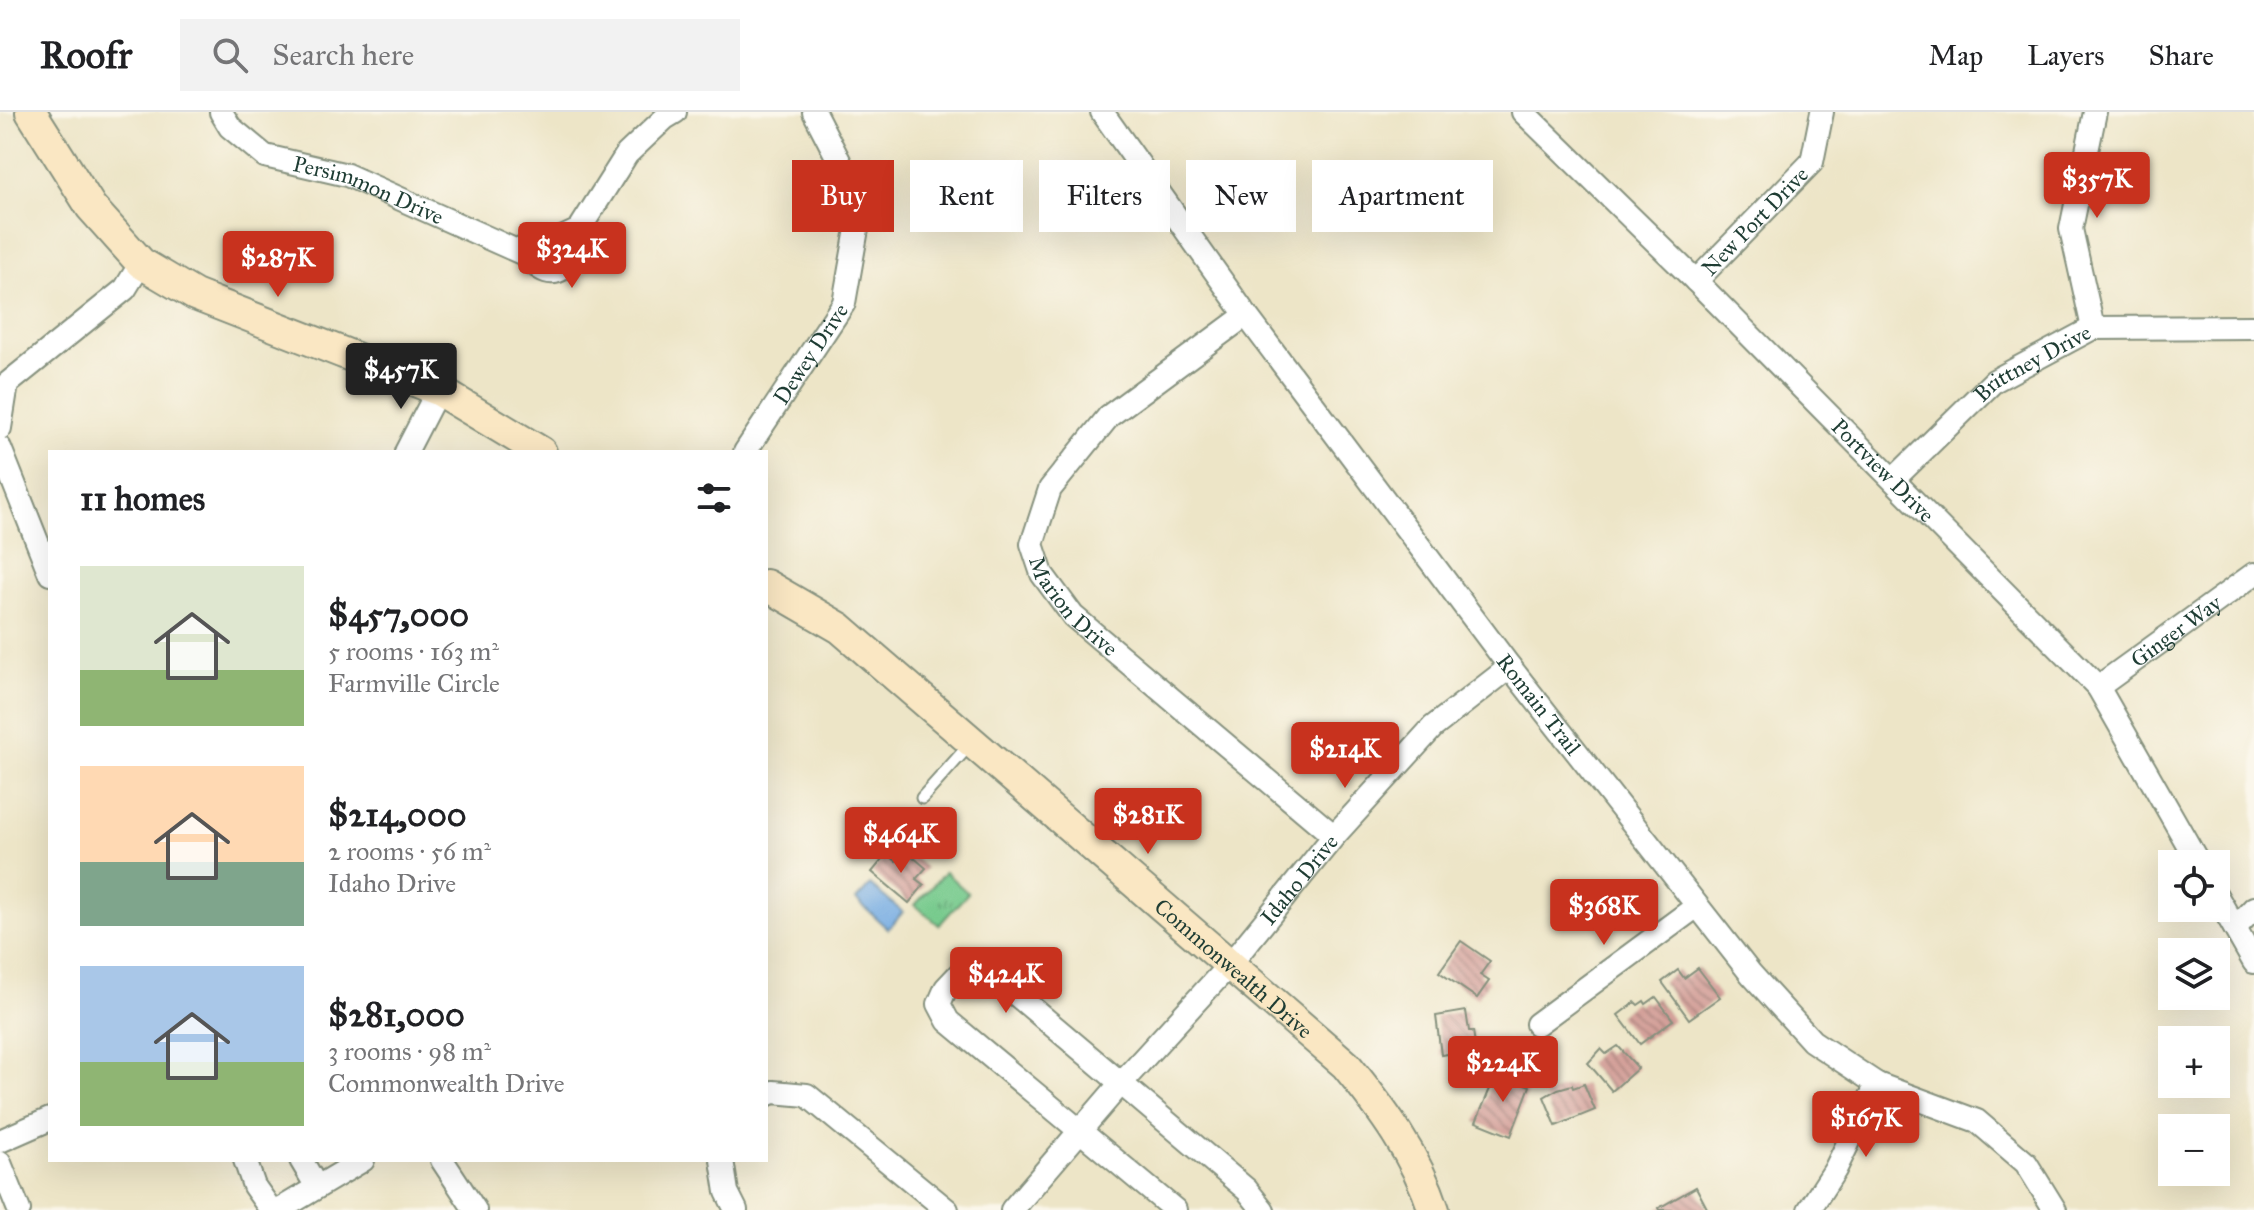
<!DOCTYPE html>
<html lang="en">
<head>
<meta charset="utf-8">
<style>
  :root { --surface:#fff; --page:#f2f2f2; --text:#202124; --muted:#757577; --line:#e0e0e0; --accent:#c8321e }
  body { margin:0; font-family:"IM FELL Great Primer",serif; background:var(--page); color:var(--text); height:100vh; display:flex; flex-direction:column; font-size:30px; white-space:nowrap }
  * { box-sizing:border-box; margin:0 }
  p { font-size:26px; color:var(--muted) }
  .icon { flex:none; width:44px; height:44px; fill:none; stroke:currentColor; stroke-width:2; stroke-linecap:round; stroke-linejoin:round }
  .map { position:relative; flex:1; overflow:hidden }
  .panel { position:absolute; left:48px; top:338px; width:720px; height:712px; display:flex; flex-direction:column; background:var(--surface); border-radius:0px; box-shadow:0 8px 32px #0002 }
  .panel>* { flex:none }
  .hud { position:absolute; left:792px; top:48px; width:760px; height:72px; display:flex; gap:16px }
  .fabs { position:absolute; left:2158px; top:738px; display:grid; gap:16px }
  .fabs a { display:grid; place-items:center; width:72px; height:72px; border-radius:0px; background:var(--surface); box-shadow:0 8px 32px #0002; font-size:40px }
  .price { position:absolute; translate:-50% -68px; padding:0 18px; border-radius:8px; background:var(--accent); color:#fff; font-size:26px; line-height:52px; filter:drop-shadow(0 2px 4px #0008) }
  .price::after { content:''; position:absolute; left:50%; top:48px; width:24px; height:18px; margin-left:-12px; background:inherit; clip-path:polygon(0 0,100% 0,50% 100%) }
  .price.active { background:#222; color:#fff }
  ul { padding:0; list-style:none }
  li { display:flex; align-items:center; gap:24px; height:200px; padding:0 32px }
  li span { display:grid; place-items:center; flex:none; width:224px; height:160px; border-radius:0px; color:#555 }
  li>.icon { margin-inline-start:auto }
  span .icon { width:96px; height:96px; fill:#fffc; stroke-width:1 }
  li b { font-size:34px }
  h2 { display:flex; justify-content:space-between; align-items:center; height:96px; padding:0 32px; font-size:34px }
  .chip { padding:0 28px; border-radius:0px; background:var(--surface); box-shadow:0 8px 32px #0002; font-size:28px; line-height:72px }
  .chip.active { background:var(--accent); color:#fff }
  header { display:flex; align-items:center; gap:48px; box-sizing:border-box; height:112px; padding:0 40px; background:var(--surface); border-bottom:2px solid var(--line) }
  header strong { font-size:38px }
  nav { display:flex; gap:44px; margin-inline-start:auto; font-size:28px }
  .search { width:560px; height:72px; background:var(--page); display:flex; align-items:center; gap:20px; box-sizing:border-box; padding:0 28px; border-radius:0px; color:var(--muted); font-size:30px }
  .map>svg:first-child { display:block }
</style>
</head>
<body>
<header>
<strong>Roofr</strong>
<div class="search"><svg class="icon" aria-label="search" viewBox="0 0 24 24"><circle cx="10" cy="10" r="6"/><path d="M15 15l6 6"/></svg>Search here</div>
<nav><a>Map</a><a>Layers</a><a>Share</a></nav>
</header>
<div class="map">
<svg width="2254" height="1098" viewBox="0 0 2254 1098">
  <defs>
    <pattern id="park-tufts" width="24" height="20" patternUnits="userSpaceOnUse" patternTransform="scale(2)"><rect width="24" height="20" fill="#77ca8d"/><path d="M3 7l-1-3M5 7V3M7 7l1-3M15 17l-1-3M17 17v-4M19 17l1-3" fill="none" stroke="#61a574"/></pattern>
    <pattern id="building-back-hatch" width="6" height="6" patternUnits="userSpaceOnUse" patternTransform="scale(2)"><rect width="6" height="6" fill="#d4a09a"/><path d="M-1 5l2 2M0 0l6 6M5-1l2 2" fill="none" stroke="#ab847e"/></pattern>
  </defs>
  <rect width="100%" height="100%" fill="#fbf7ec"/>
  <filter id="ink" filterUnits="userSpaceOnUse"><feTurbulence type="fractalNoise" baseFrequency=".0125" numOctaves="2"/><feDisplacementMap in="SourceGraphic" scale="16" xChannelSelector="R" yChannelSelector="G"/><feConvolveMatrix kernelMatrix="1 2 1 2 8 2 1 2 1" color-interpolation-filters="sRGB"/></filter>
  <filter id="wash" filterUnits="userSpaceOnUse"><feTurbulence type="fractalNoise" baseFrequency=".006" numOctaves="4" result="noise"/><feDisplacementMap in="SourceGraphic" scale="32" xChannelSelector="R" yChannelSelector="G"/><feGaussianBlur stdDeviation="1.8" result="paint"/><feColorMatrix in="noise" values="0 0 0 0 0 0 0 0 0 0 0 0 0 0 0 0 0 1.4 0 .05"/><feComposite in="paint" operator="in"/></filter>
  <g filter="url(#wash)">
    <rect width="100%" height="100%" fill="#ede5c7"/>
    <path fill="url(#park-tufts)" stroke="#4b8460" stroke-width="2" d="M 945,760 L 968,781 L 939,813 L 915,793 Z"/>
    <path fill="#73aae2" stroke="#49748b" stroke-width="2" d="M 870,773 L 903,800 L 888,817 L 856,788 Z"/>
    <g id="blocks">
      <path fill="url(#building-back-hatch)" d="M 905,738 L 926,756 L 916,767 L 924,773 L 909,791 L 872,760 L 887,742 L 896,749 Z
        M 1461,829 L 1490,849 L 1480,863 L 1489,869 L 1477,886 L 1439,860 Z
        M 1698,856 L 1720,885 L 1689,907 L 1662,870 L 1678,858 L 1684,866 Z
        M 1656,885 L 1673,908 L 1640,932 L 1618,903 L 1635,890 L 1638,893 L 1644,889 L 1646,892 Z
        M 1466,899 L 1469,919 L 1473,919 L 1476,938 L 1441,943 L 1436,904 Z
        M 1618,934 L 1638,956 L 1612,979 L 1588,951 L 1601,937 L 1606,942 Z
        M 1497,960 L 1530,974 L 1511,1024 L 1476,1010 Z
        M 1584,972 L 1595,998 L 1556,1014 L 1544,985 L 1558,977 L 1572,973 L 1573,976 Z
        M 1696,1075 L 1708,1098 L 1660,1098 L 1659,1096 Z"/>
    </g>
  </g>
  <g filter="url(#ink)">
    <use href="#blocks" fill-opacity="0" stroke="#86917e" stroke-width="2"/>
    <g fill="none" stroke-linecap="round" stroke-linejoin="round">
      <defs>
        <path id="lane" d="M 922,686 L 972,630"/>
        <g id="street">
          <path id="s1" d="M 221,0 L 230,15 L 265,44 L 347,63 L 526,143 L 579,118 L 627,42 L 665,6 L 675,0"/>
          <path id="s2" d="M 1102,0 L 1246,203 L 1510,555 L 1751,862 L 1812,929 L 1877,972 L 1977,1009 L 2026,1051 L 2055,1098"/>
          <path id="s3" d="M 1523,0 L 1696,169 L 2098,575 L 2199,752"/>
          <path d="M 526,143 C 548,170 563,163 581,137 L 579,118"/>
          <path id="s4" d="M 1696,169 L 1812,50 L 1822,0"/>
          <path id="s5" d="M 1246,203 L 1109,304 L 1050,377 L 1032,432 L 1042,462 L 1073,504 L 1334,724"/>
          <path d="M 2093,216 L 2071,117 L 2095,0"/>
          <path d="M 0,316 L 7,272 L 125,177 L 141,151"/>
          <path d="M 0,336 L 50,462"/>
          <path d="M 406,340 L 438,278"/>
          <path id="s6" d="M 745,340 L 844,191 L 857,117 L 850,70 L 814,0"/>
          <path id="s7" d="M 1894,367 L 1994,269 L 2093,216 L 2254,215"/>
          <path id="s8" d="M 2098,575 L 2254,462"/>
          <path d="M 2216,783 L 2254,850"/>
          <path d="M 2235,816 L 2254,796"/>
          <path d="M 1537,912 L 1697,794"/>
          <path d="M 766,983 L 773,980 L 807,983 L 947,1098"/>
          <path d="M 0,1029 L 50,1007"/>
          <path d="M 245,1048 L 254,1074 L 271,1098"/>
          <path d="M 301,1048 L 317,1075"/>
          <path d="M 442,1048 L 475,1098"/>
          <path d="M 722,1048 L 727,1080 L 736,1098"/>
          <path d="M 0,1051 L 19,1098"/>
          <path d="M 279,1098 L 363,1048"/>
          <path id="s9" d="M 1012,1098 L 1122,970 L 1231,851 L 1334,724 L 1433,615 L 1510,555"/>
          <path d="M 1175,1098 L 948,909 L 939,892 L 946,876 L 964,857 L 986,857 L 1247,1078 L 1263,1098"/>
          <path d="M 1809,1098 L 1835,1058 L 1877,972"/>
        </g>
        <g id="secondary">
          <path d="M 31,0 L 91,95 L 141,151 L 195,183 L 438,278 L 541,340"/>
          <path id="s10" d="M 766,473 L 840,516 L 1346,953 C 1382,997 1416,1043 1434,1098"/>
        </g>
      </defs>
      <use href="#lane" stroke="#86917e" stroke-width="15"/>
      <use href="#street" stroke="#86917e" stroke-width="26"/>
      <use href="#secondary" stroke="#86917e" stroke-width="34"/>
      <use href="#lane" stroke="#fff" stroke-width="11"/>
      <use href="#street" stroke="#fff" stroke-width="22"/>
      <use href="#secondary" stroke="#fae7c3" stroke-width="30"/>
    </g>
  </g>
  <g text-anchor="middle" dominant-baseline="central" stroke-width="7" stroke-linejoin="round" paint-order="stroke">
    <g font-size="22" fill="#1f3d34" stroke="#fbf7ec">
      <text stroke="none"><textPath href="#s1" startOffset="172">Persimmon Drive</textPath></text>
      <text stroke="none"><textPath href="#s4" startOffset="84">New Port Drive</textPath></text>
      <text stroke="none"><textPath href="#s6" startOffset="118">Dewey Drive</textPath></text>
      <text stroke="none"><textPath href="#s7" startOffset="182">Brittney Drive</textPath></text>
      <text stroke="none"><textPath href="#s3" startOffset="508">Portview Drive</textPath></text>
      <text stroke="none"><textPath href="#s5" startOffset="398">Marion Drive</textPath></text>
      <text stroke="none"><textPath href="#s8" startOffset="96">Ginger Way</textPath></text>
      <text stroke="none"><textPath href="#s2" startOffset="736">Romain Trail</textPath></text>
      <text stroke="none"><textPath href="#s9" startOffset="438">Idaho Drive</textPath></text>
      <text stroke="none"><textPath href="#s10" startOffset="606">Commonwealth Drive</textPath></text>
    </g>
  </g>
</svg>
<div class="fabs">
<a><svg class="icon" aria-label="locate" viewBox="0 0 24 24"><circle cx="12" cy="12" r="6"/><path d="M12 2v4M12 18v4M2 12h4M18 12h4"/></svg></a>
<a><svg class="icon" aria-label="layers" viewBox="0 0 24 24"><path d="M12 4l9 5-9 5-9-5zM3 14l9 5 9-5"/></svg></a>
<a>+</a>
<a>−</a>
</div>
<b class="price" style="left:2097px;top:108px">$357K</b>
<b class="price" style="left:572px;top:178px">$324K</b>
<b class="price" style="left:278px;top:187px">$287K</b>
<b class="price active" style="left:401px;top:299px">$457K</b>
<b class="price" style="left:1345px;top:678px">$214K</b>
<b class="price" style="left:1148px;top:744px">$281K</b>
<b class="price" style="left:901px;top:763px">$464K</b>
<b class="price" style="left:1604px;top:835px">$368K</b>
<b class="price" style="left:1006px;top:903px">$424K</b>
<b class="price" style="left:1503px;top:992px">$224K</b>
<b class="price" style="left:1866px;top:1047px">$167K</b>
<div class="hud">
<a class="chip active">Buy</a>
<a class="chip">Rent</a>
<a class="chip">Filters</a>
<a class="chip">New</a>
<a class="chip">Apartment</a>
</div>
<section class="panel">
<h2>11 homes<svg class="icon" aria-label="filters" viewBox="0 0 24 24"><path d="M4 7h16M4 17h16"/><circle cx="9" cy="7" r="2"/><circle cx="15" cy="17" r="2"/></svg></h2>
<ul>
<li><span style="background:linear-gradient(#dfe7d0 65%,#8fb573 0)"><svg class="icon" aria-label="home" viewBox="0 0 24 24"><path d="M3 11l9-7 9 7M6 9v11h12V9"/></svg></span><div><b>$457,000</b><p>5 rooms · 163 m²</p><p>Farmville Circle</p></div></li>
<li><span style="background:linear-gradient(#ffd9b3 60%,#7fa58c 0)"><svg class="icon" aria-label="home" viewBox="0 0 24 24"><path d="M3 11l9-7 9 7M6 9v11h12V9"/></svg></span><div><b>$214,000</b><p>2 rooms · 56 m²</p><p>Idaho Drive</p></div></li>
<li><span style="background:linear-gradient(#a9c7e8 60%,#8fb573 0)"><svg class="icon" aria-label="home" viewBox="0 0 24 24"><path d="M3 11l9-7 9 7M6 9v11h12V9"/></svg></span><div><b>$281,000</b><p>3 rooms · 98 m²</p><p>Commonwealth Drive</p></div></li>
</ul>
</section>
</div>
</body>
</html>
